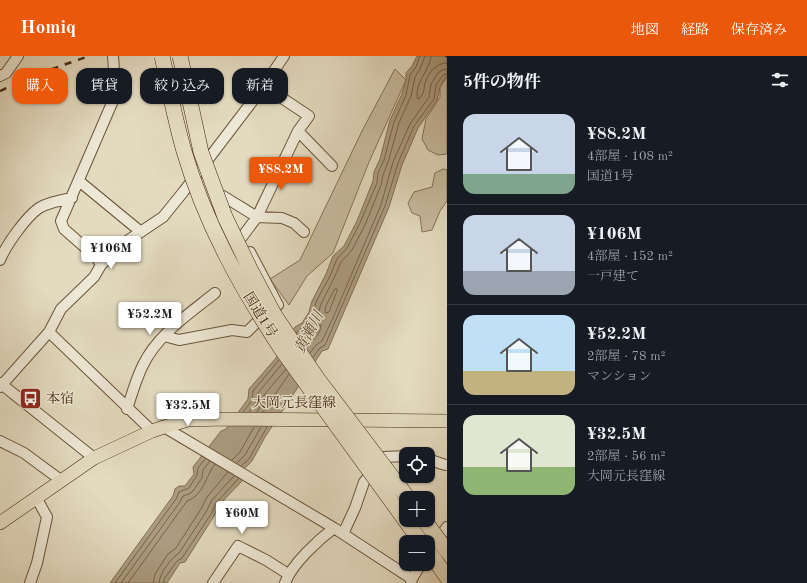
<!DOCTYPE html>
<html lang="ja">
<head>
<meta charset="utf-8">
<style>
  :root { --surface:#171b24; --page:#242831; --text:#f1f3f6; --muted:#9ea1a6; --line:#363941; --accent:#ea580c }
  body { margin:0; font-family:"Old Standard TT","Noto Serif JP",serif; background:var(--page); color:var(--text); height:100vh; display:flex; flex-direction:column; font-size:15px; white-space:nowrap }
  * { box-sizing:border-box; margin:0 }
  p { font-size:13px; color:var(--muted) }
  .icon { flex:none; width:22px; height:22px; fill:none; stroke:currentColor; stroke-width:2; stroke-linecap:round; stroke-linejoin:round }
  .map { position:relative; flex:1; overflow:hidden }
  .details { display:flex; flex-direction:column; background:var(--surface); width:360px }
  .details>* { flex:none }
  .guide { position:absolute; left:12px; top:12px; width:375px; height:36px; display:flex; gap:8px }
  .tools { position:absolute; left:399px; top:391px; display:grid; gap:8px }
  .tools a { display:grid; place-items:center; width:36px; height:36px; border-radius:8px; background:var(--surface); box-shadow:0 1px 3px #0004; font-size:20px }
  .price { position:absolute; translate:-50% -34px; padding:0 9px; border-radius:4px; background:#fff; color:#222; font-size:13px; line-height:26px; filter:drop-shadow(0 1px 2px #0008) }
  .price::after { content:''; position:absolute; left:50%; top:24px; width:12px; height:9px; margin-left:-6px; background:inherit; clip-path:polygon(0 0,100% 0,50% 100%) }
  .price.active { background:var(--accent); color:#fff }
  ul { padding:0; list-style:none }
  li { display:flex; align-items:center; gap:12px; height:100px; padding:0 16px }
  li+li { border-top:1px solid var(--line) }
  li span { display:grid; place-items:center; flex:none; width:112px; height:80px; border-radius:12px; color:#555 }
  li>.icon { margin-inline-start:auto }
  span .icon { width:48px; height:48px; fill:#fffc; stroke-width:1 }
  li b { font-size:17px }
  h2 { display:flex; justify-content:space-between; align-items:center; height:48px; padding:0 16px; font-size:17px }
  .chip { padding:0 14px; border-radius:12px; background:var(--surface); box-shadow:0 1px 3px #0004; font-size:14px; line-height:36px }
  .chip.active { background:var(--accent); color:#fff }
  header { display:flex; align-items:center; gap:24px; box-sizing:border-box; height:56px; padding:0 20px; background:var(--accent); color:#fff }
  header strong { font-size:19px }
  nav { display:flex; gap:22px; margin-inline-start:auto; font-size:14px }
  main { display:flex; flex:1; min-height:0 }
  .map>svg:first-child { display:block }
</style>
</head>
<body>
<header>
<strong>Homiq</strong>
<nav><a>地図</a><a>経路</a><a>保存済み</a></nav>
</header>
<main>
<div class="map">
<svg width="447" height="527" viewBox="0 0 447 527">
  <rect width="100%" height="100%" fill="#e3dabf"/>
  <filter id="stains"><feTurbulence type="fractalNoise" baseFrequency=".005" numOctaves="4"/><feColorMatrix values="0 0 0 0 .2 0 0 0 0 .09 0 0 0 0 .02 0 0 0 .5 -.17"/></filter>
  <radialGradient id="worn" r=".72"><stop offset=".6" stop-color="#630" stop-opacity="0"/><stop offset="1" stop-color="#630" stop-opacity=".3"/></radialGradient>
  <path fill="#c8bca0" stroke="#857256" d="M 395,13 L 406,24 L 369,106 L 333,197 L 307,220 L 289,249 L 270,223 L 300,204 L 362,75 Z
    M 447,21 L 447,98 L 438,99 L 428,94 L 422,83 L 426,63 L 440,41 L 440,31 Z
    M 443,113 L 447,114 L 447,145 L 440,155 L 432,174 L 422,176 L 420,160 L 412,157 L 408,147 L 414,136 L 432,131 L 435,117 Z"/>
  <path fill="#ac9d82" stroke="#826e52" d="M 417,0 L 447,0 L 447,19 L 440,31 L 437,44 L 418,72 L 402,109 L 389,151 L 328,293 L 322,295 L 265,381 L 252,405 L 244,413 L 243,424 L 219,449 L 214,460 L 185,506 L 180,507 L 167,527 L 110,527 L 173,440 L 175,433 L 179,430 L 185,430 L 194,418 L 193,411 L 221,375 L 226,373 L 248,343 L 249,333 L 276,302 L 295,271 L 302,267 L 309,256 L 312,245 L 326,218 L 333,200 L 344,190 L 357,165 L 373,125 L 374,116 L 380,103 L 390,64 L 402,38 L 406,24 L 406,17 L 412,10 Z"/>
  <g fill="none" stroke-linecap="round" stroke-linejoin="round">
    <path stroke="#776246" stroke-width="1" d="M 431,0 C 430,14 413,29 418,43 L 420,42 C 424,37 424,33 425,27 C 428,17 436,7 447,7
      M 335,233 L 337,233 L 337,235 L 329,256 L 326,257 L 325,255 L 326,250 Z
      M 296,277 L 305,269 L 313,258 L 316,246 L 330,220 L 337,203 L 347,192 L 360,167 L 377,127 L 378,117 L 384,104 L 394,66 L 406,39 L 410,19 L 416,11 L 420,0
      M 300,281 L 302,277 L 309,272 L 317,261 L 321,248 L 334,222 L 341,206 L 352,194 L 365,169 L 381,129 L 383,119 L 388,106 L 399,67 L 411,40 L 415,21 L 420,13 L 425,0
      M 303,286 L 319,269 L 321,269 C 321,279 312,284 307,291
      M 310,297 L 316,289 L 322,285 L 333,262 L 381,149 L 393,106 L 410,68 L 429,41 L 431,28 L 438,17 L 442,14 L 447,13
      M 313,301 L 320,292 L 325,289 L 385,150 L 398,107 L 414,70 L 434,43 L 436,29 L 443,19 L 447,18
      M 243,356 L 252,344 L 253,335 L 279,304
      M 249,356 L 256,346 L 258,337 L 282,308
      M 257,356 L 262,348 L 264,339 L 286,313
      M 263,356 L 289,318
      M 232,404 L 240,396 L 254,371
      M 237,407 L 245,399 L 261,371
      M 241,410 L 249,403 L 267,371
      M 115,527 L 176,443 L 179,436 L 189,432 L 197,419 L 198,412 L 205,403
      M 121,527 L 180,446 L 183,440 L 189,438 L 193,435 L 202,422 L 203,414 L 210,405
      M 128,527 L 187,445 C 204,439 205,421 215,408
      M 153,527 L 155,518 L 168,498 L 176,492 L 201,453 L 207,441 L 228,416
      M 159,527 C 159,518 172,501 179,497 L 206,456 L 212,444 L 234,420
      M 164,527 L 164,523 L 177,505 L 182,502 L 211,458 L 216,447 L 239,422"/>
    <defs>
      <path id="minor" d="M 0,20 L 6,17 L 18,0
        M 264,30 L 309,60 L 298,75 L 332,110
        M 79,125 L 141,176
        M 223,140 L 257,161 L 282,162 L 294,167 L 304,176
        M 242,181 L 257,161 L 298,75
        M 0,204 C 6,189 26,161 39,152 C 49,146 61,144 72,142
        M 101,209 L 124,187 L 163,161 L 184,135 L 264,30 L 284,0
        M 49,276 L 152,375
        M 164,280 L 179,284 L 232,274 L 247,276 L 264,259 L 278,249 L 250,196
        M 0,327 L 94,402
        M 0,331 L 49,276 L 61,253 L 94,221 L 101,209 L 97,202 L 64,173 L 61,165 L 112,47 L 115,29 L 113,0
        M 127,353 C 132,338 136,323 143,309 C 158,278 189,258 215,237
        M 164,371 L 334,472 L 412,523
        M 0,385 L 24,397 L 62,425
        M 428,403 L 442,408 L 447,409
        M 343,478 L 355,452 L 364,426 L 384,401 L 406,400
        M 428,498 L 447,471
        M 30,527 L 37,507 L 47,461 L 37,443
        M 213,527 L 238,490 L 266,504 L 288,518
        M 285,527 C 292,508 318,484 334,472
        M 411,527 L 412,523 L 421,508"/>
      <path id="major" d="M 0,467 L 94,402 L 152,375 L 164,371 L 188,364 L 224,363 L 447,365"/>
      <path id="highway" d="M 434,503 L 447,521"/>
    </defs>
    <use href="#minor" stroke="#6a5438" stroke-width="12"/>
    <use href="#major" stroke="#42270b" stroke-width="14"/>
    <use href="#highway" stroke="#42270b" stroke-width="16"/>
    <use href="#minor" stroke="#ede7d5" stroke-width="10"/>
    <use href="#major" stroke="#e3dabf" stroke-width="13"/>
    <use href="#highway" stroke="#e3dabf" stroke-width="15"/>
    <path stroke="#42270b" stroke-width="2.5" stroke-dasharray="7 7" stroke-linecap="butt" d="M 445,0 L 447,0
      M 0,35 L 35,19 L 89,0"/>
    <defs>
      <path id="highway-bridge" d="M 162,0 C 169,32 175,64 184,95 C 205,167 241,232 282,294 L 421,486
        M 180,0 L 201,96 L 225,161 L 250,213 L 275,260 L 317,322 L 408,442
        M 424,464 L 447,495
        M 428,495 L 434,503"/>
    </defs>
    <use href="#highway-bridge" stroke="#42270b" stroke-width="16" stroke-linecap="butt"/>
    <use href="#highway-bridge" stroke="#e3dabf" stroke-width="15"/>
  </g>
  <defs>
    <symbol id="bus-square" viewBox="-11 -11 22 22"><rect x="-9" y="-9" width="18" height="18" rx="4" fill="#8f2418" stroke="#ede7d5"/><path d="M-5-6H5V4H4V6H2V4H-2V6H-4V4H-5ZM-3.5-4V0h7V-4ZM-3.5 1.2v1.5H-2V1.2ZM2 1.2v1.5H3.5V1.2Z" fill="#fff"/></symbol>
  </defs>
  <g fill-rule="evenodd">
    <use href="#bus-square" x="18" y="330" width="25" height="25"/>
  </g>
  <g text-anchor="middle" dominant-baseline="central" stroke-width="3" stroke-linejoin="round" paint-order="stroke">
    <g font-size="14" fill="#42270b" stroke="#ede7d5">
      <text transform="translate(260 259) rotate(58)">国道1号</text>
      <text x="294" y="347">大岡元長窪線</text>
    </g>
    <g font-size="14" fill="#42270b" stroke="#ede7d5" text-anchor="start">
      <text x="46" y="343">本宿</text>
    </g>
    <g font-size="15" font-style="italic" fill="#624a2f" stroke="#ede7d5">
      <text transform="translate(310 277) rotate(-62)">黄瀬川</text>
    </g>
  </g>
  <rect width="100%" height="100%" filter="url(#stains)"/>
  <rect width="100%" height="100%" fill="url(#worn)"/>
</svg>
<div class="tools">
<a><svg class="icon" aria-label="locate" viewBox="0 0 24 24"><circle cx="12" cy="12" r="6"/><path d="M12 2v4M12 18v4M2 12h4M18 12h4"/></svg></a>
<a>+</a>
<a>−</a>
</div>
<b class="price active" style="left:281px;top:135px">¥88.2M</b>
<b class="price" style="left:111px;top:214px">¥106M</b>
<b class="price" style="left:150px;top:280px">¥52.2M</b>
<b class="price" style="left:188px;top:371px">¥32.5M</b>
<b class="price" style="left:242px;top:479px">¥60M</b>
<div class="guide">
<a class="chip active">購入</a>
<a class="chip">賃貸</a>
<a class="chip">絞り込み</a>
<a class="chip">新着</a>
</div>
</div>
<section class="details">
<h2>5件の物件<svg class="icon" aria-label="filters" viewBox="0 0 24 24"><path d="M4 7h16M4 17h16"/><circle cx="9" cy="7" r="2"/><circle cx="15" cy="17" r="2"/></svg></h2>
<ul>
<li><span style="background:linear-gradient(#c9d6e8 75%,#7fa58c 0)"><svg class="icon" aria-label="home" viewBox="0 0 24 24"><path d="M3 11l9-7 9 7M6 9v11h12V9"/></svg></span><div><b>¥88.2M</b><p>4部屋 · 108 m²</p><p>国道1号</p></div></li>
<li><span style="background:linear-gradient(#c9d6e8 70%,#9aa5b1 0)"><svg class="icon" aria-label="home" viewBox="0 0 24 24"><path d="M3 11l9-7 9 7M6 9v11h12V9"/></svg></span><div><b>¥106M</b><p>4部屋 · 152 m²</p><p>一戸建て</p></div></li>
<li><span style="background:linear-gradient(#bfe0f5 70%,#c2b280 0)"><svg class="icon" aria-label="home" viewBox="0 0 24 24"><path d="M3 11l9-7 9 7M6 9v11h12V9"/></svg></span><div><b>¥52.2M</b><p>2部屋 · 78 m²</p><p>マンション</p></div></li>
<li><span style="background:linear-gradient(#dfe7d0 65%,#8fb573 0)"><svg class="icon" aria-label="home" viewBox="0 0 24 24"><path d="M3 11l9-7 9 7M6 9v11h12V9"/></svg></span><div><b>¥32.5M</b><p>2部屋 · 56 m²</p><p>大岡元長窪線</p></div></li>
</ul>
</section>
</main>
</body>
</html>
